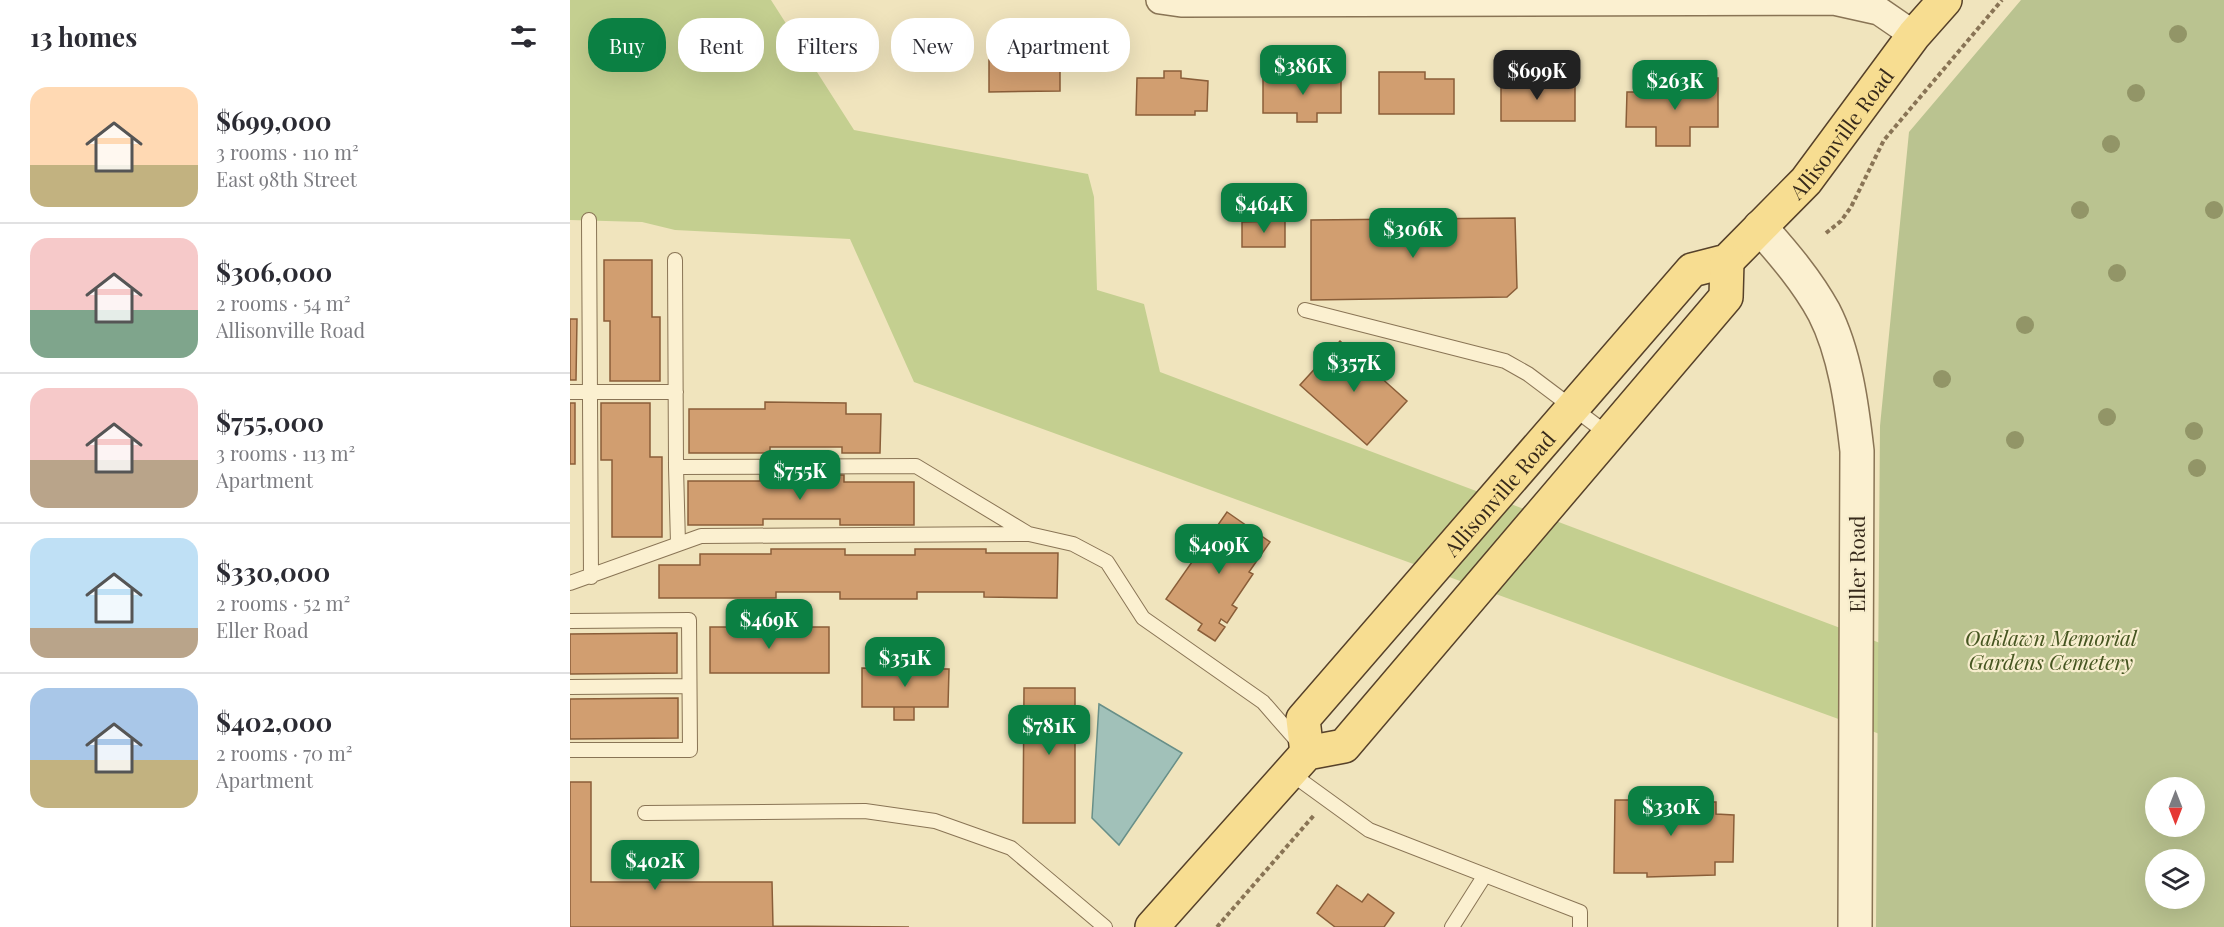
<!DOCTYPE html>
<html lang="en">
<head>
<meta charset="utf-8">
<style>
  :root { --surface:#fff; --page:#f2f2f3; --text:#2b2b33; --muted:#7c7c81; --line:#e1e1e2; --accent:#0b8043 }
  body { margin:0; font-family:"Playfair Display",serif; background:var(--page); color:var(--text); height:100vh; display:flex; flex-direction:column; font-size:22px; white-space:nowrap }
  * { box-sizing:border-box; margin:0 }
  p { font-size:20px; color:var(--muted) }
  .icon { flex:none; width:33px; height:33px; fill:none; stroke:currentColor; stroke-width:2; stroke-linecap:round; stroke-linejoin:round }
  .map { position:relative; flex:1; overflow:hidden }
  .sheet { display:flex; flex-direction:column; background:var(--surface); width:570px }
  .sheet>* { flex:none }
  .banner { position:absolute; left:18px; top:18px; width:570px; height:54px; display:flex; gap:12px }
  .needle { width:39px; rotate:180deg }
  .fabs { position:absolute; left:1575px; top:777px; display:grid; gap:12px }
  .fabs a { display:grid; place-items:center; width:60px; height:60px; border-radius:50%; background:var(--surface); box-shadow:0 6px 24px #0002; font-size:30px }
  .price { position:absolute; translate:-50% -51px; padding:0 14px; border-radius:12px; background:var(--accent); color:#fff; font-size:20px; line-height:39px; filter:drop-shadow(0 2px 3px #0008) }
  .price::after { content:''; position:absolute; left:50%; top:36px; width:18px; height:14px; margin-left:-9px; background:inherit; clip-path:polygon(0 0,100% 0,50% 100%) }
  .price.active { background:#222; color:#fff }
  ul { padding:0; list-style:none }
  li { display:flex; align-items:center; gap:18px; height:150px; padding:0 30px }
  li+li { border-top:2px solid var(--line) }
  li span { display:grid; place-items:center; flex:none; width:168px; height:120px; border-radius:18px; color:#555 }
  li>.icon { margin-inline-start:auto }
  span .icon { width:72px; height:72px; fill:#fffc; stroke-width:1 }
  li b { font-size:26px }
  h2 { display:flex; justify-content:space-between; align-items:center; height:72px; padding:0 30px; font-size:26px }
  .tag { padding:0 21px; border-radius:24px; background:var(--surface); box-shadow:0 6px 24px #0002; font-size:21px; line-height:54px }
  .tag.active { background:var(--accent); color:#fff }
  main { display:flex; flex:1; min-height:0 }
  .map>svg:first-child { display:block }
</style>
</head>
<body>
<main>
<section class="sheet">
<h2>13 homes<svg class="icon" aria-label="filters" viewBox="0 0 24 24"><path d="M4 7h16M4 17h16"/><circle cx="9" cy="7" r="2"/><circle cx="15" cy="17" r="2"/></svg></h2>
<ul>
<li><span style="background:linear-gradient(#ffd9b3 65%,#c2b280 0)"><svg class="icon" aria-label="home" viewBox="0 0 24 24"><path d="M3 11l9-7 9 7M6 9v11h12V9"/></svg></span><div><b>$699,000</b><p>3 rooms · 110 m²</p><p>East 98th Street</p></div></li>
<li><span style="background:linear-gradient(#f6c9c9 60%,#7fa58c 0)"><svg class="icon" aria-label="home" viewBox="0 0 24 24"><path d="M3 11l9-7 9 7M6 9v11h12V9"/></svg></span><div><b>$306,000</b><p>2 rooms · 54 m²</p><p>Allisonville Road</p></div></li>
<li><span style="background:linear-gradient(#f6c9c9 60%,#b9a48a 0)"><svg class="icon" aria-label="home" viewBox="0 0 24 24"><path d="M3 11l9-7 9 7M6 9v11h12V9"/></svg></span><div><b>$755,000</b><p>3 rooms · 113 m²</p><p>Apartment</p></div></li>
<li><span style="background:linear-gradient(#bfe0f5 75%,#b9a48a 0)"><svg class="icon" aria-label="home" viewBox="0 0 24 24"><path d="M3 11l9-7 9 7M6 9v11h12V9"/></svg></span><div><b>$330,000</b><p>2 rooms · 52 m²</p><p>Eller Road</p></div></li>
<li><span style="background:linear-gradient(#a9c7e8 60%,#c2b280 0)"><svg class="icon" aria-label="home" viewBox="0 0 24 24"><path d="M3 11l9-7 9 7M6 9v11h12V9"/></svg></span><div><b>$402,000</b><p>2 rooms · 70 m²</p><p>Apartment</p></div></li>
</ul>
</section>
<div class="map">
<svg width="1654" height="927" viewBox="0 0 1654 927">
  <rect width="100%" height="100%" fill="#f0e4bd"/>
  <path fill="#c4cf90" fill-rule="evenodd" d="M 0,0 L 201,0 L 284,130 L 518,174 L 524,197 L 527,290 L 574,304 L 590,372 L 1318,646 L 1636,633 L 1654,927 L 1385,927 L 1318,737 L 344,382 L 280,239 L 105,230 L 72,222 L 0,220 ZM 1586,788 L 1624,788 L 1624,826 L 1586,826 ZM 1586,860 L 1624,860 L 1624,898 L 1586,898 Z"/>
  <path fill="#bac390" fill-rule="evenodd" d="M 1451,0 L 1654,0 L 1654,927 L 1306,927 L 1310,426 L 1339,132 ZM 1586,788 L 1624,788 L 1624,826 L 1586,826 ZM 1586,860 L 1624,860 L 1624,898 L 1586,898 Z"/>
  <path fill="#a1c1b9" stroke="#688f88" stroke-width="1.5" d="M 529,704 L 612,753 L 549,845 L 522,818 Z"/>
  <path fill="#d19e70" stroke="#8a5e39" stroke-width="1.5" d="M 445,56 L 490,56 L 490,91 L 419,92 L 419,60 L 445,60 Z
    M 594,71 L 611,71 L 611,78 L 638,81 L 637,111 L 625,111 L 625,115 L 566,115 L 567,78 L 594,78 Z
    M 809,72 L 855,72 L 855,79 L 884,79 L 884,114 L 809,114 Z
    M 730,74 L 771,77 L 771,113 L 747,113 L 747,122 L 727,122 L 727,113 L 693,113 L 693,78 L 730,77 Z
    M 1118,78 L 1148,78 L 1148,127 L 1120,127 L 1120,146 L 1086,146 L 1086,127 L 1056,127 L 1057,92 L 1118,92 Z
    M 931,79 L 984,79 L 984,83 L 1005,83 L 1005,121 L 931,121 Z
    M 945,218 L 947,288 L 937,297 L 741,300 L 741,220 Z
    M 715,221 L 715,247 L 672,247 L 672,222 Z
    M 34,260 L 82,260 L 82,317 L 90,317 L 90,381 L 40,381 L 40,321 L 34,321 Z
    M 0,319 L 7,319 L 6,380 L 0,380 Z
    M 770,341 L 837,401 L 797,445 L 730,385 Z
    M 195,402 L 276,403 L 276,414 L 311,414 L 310,453 L 272,453 L 272,447 L 200,447 L 200,453 L 119,453 L 119,409 L 195,409 Z
    M 0,403 L 5,403 L 5,464 L 0,464 Z
    M 31,403 L 80,403 L 80,457 L 92,457 L 92,537 L 42,537 L 42,460 L 31,460 Z
    M 190,475 L 274,475 L 274,482 L 344,482 L 344,525 L 270,525 L 270,519 L 193,519 L 193,525 L 118,525 L 118,481 L 190,481 Z
    M 657,512 L 700,542 L 679,572 L 683,574 L 662,605 L 667,608 L 657,623 L 651,619 L 649,623 L 655,627 L 645,641 L 628,630 L 632,624 L 596,599 Z
    M 201,549 L 275,549 L 275,555 L 345,555 L 345,549 L 416,549 L 416,553 L 488,553 L 487,598 L 414,597 L 414,592 L 347,592 L 347,599 L 270,599 L 270,592 L 206,592 L 206,598 L 89,598 L 89,565 L 130,565 L 130,554 L 201,554 Z
    M 140,627 L 259,627 L 259,673 L 140,673 Z
    M 107,633 L 107,673 L 0,674 L 0,634 Z
    M 292,668 L 379,669 L 378,707 L 292,707 Z
    M 454,688 L 505,688 L 505,823 L 453,823 Z
    M 108,698 L 108,738 L 0,739 L 0,699 Z
    M 324,707 L 344,707 L 344,720 L 324,720 Z
    M 0,782 L 21,782 L 21,882 L 202,882 L 203,926 L 339,927 L 0,927 Z
    M 1069,795 L 1124,796 L 1124,802 L 1146,802 L 1146,814 L 1164,815 L 1163,862 L 1145,862 L 1145,875 L 1077,877 L 1077,873 L 1044,873 L 1045,800 L 1069,800 Z
    M 767,885 L 792,902 L 798,894 L 824,913 L 814,927 L 765,927 L 747,913 Z"/>
  <g fill="none" stroke-linecap="round" stroke-linejoin="round">
    <defs>
      <path id="service" d="M 19,220 L 21,577
        M 105,260 L 106,467 L 346,466 L 457,533
        M 735,310 L 935,361 L 958,374 L 1039,435
        M 0,392 L 106,392
        M 106,467 L 108,544
        M 0,583 L 131,536 L 459,534 L 503,544 L 537,562 L 573,618 L 693,702 L 728,742
        M 0,621 L 119,620 L 120,750 L 0,750
        M 0,687 L 119,686
        M 719,772 L 799,830 L 1010,912 L 1010,927
        M 75,813 L 295,811 L 365,821 L 441,848 L 535,927
        M 882,927 L 915,875"/>
      <path id="minor" d="M 590,0 L 611,3 L 1264,1 L 1309,11 L 1344,35"/>
      <path id="tertiary" d="M 1190,227 C 1214,254 1237,281 1254,312 C 1275,353 1282,406 1287,451 L 1285,927"/>
      <g id="primary">
        <path id="s1" d="M 737,753 L 733,719 L 1122,270 L 1157,261 L 1236,181 L 1344,35 L 1375,0"/>
        <path d="M 582,927 L 737,753 L 774,746 L 1156,297 L 1157,261"/>
      </g>
    </defs>
    <use href="#service" stroke="#897455" stroke-width="16"/>
    <use href="#minor" stroke="#897455" stroke-width="30"/>
    <use href="#tertiary" stroke="#897455" stroke-width="36"/>
    <use href="#primary" stroke="#56412a" stroke-width="36"/>
    <path stroke="#897455" stroke-width="4" stroke-dasharray="4.5 3" stroke-linecap="butt" d="M 1256,233 L 1271,221 L 1281,207 L 1314,140 L 1432,0
      M 647,927 L 745,814"/>
    <use href="#service" stroke="#fbf0d0" stroke-width="14"/>
    <use href="#minor" stroke="#fbf0d0" stroke-width="27"/>
    <use href="#tertiary" stroke="#fbf0d0" stroke-width="33"/>
    <use href="#primary" stroke="#f7dd91" stroke-width="33"/>
  </g>
  <g fill="#929567">
    <circle cx="1608" cy="34" r="9"/>
    <circle cx="1566" cy="93" r="9"/>
    <circle cx="1541" cy="144" r="9"/>
    <circle cx="1510" cy="210" r="9"/>
    <circle cx="1644" cy="210" r="9"/>
    <circle cx="1547" cy="273" r="9"/>
    <circle cx="1455" cy="325" r="9"/>
    <circle cx="1372" cy="379" r="9"/>
    <circle cx="1537" cy="417" r="9"/>
    <circle cx="1624" cy="431" r="9"/>
    <circle cx="1445" cy="440" r="9"/>
    <circle cx="1627" cy="468" r="9"/>
  </g>
  <g text-anchor="middle" dominant-baseline="central" stroke-width="4.5" stroke-linejoin="round" paint-order="stroke">
    <g font-size="21" fill="#372a1b" stroke="#f7edcd">
      <text stroke="none"><textPath href="#s1" startOffset="836">Allisonville Road</textPath></text>
      <text stroke="none"><textPath href="#s1" startOffset="333">Allisonville Road</textPath></text>
      <text transform="translate(1286 564) rotate(-90)">Eller Road</text>
    </g>
    <g font-size="21" font-style="italic" fill="#455520" stroke="#f7edcd">
      <text x="1481" y="637">Oaklawn Memorial<tspan x="1481" dy="24">Gardens Cemetery</tspan></text>
    </g>
  </g>
</svg>
<div class="fabs">
<a><svg class="needle" viewBox="-14 -14 28 28"><path d="M0-13l5 13h-10z" fill="#e53935"/><path d="M0 13l5-13h-10z" fill="#7c7c81"/></svg></a>
<a><svg class="icon" aria-label="layers" viewBox="0 0 24 24"><path d="M12 4l9 5-9 5-9-5zM3 14l9 5 9-5"/></svg></a>
</div>
<b class="price" style="left:733px;top:96px">$386K</b>
<b class="price active" style="left:967px;top:101px">$699K</b>
<b class="price" style="left:1105px;top:111px">$263K</b>
<b class="price" style="left:694px;top:234px">$464K</b>
<b class="price" style="left:843px;top:259px">$306K</b>
<b class="price" style="left:784px;top:393px">$357K</b>
<b class="price" style="left:230px;top:501px">$755K</b>
<b class="price" style="left:649px;top:575px">$409K</b>
<b class="price" style="left:199px;top:650px">$469K</b>
<b class="price" style="left:335px;top:688px">$351K</b>
<b class="price" style="left:479px;top:756px">$781K</b>
<b class="price" style="left:1101px;top:837px">$330K</b>
<b class="price" style="left:85px;top:891px">$402K</b>
<div class="banner">
<a class="tag active">Buy</a>
<a class="tag">Rent</a>
<a class="tag">Filters</a>
<a class="tag">New</a>
<a class="tag">Apartment</a>
</div>
</div>
</main>
</body>
</html>
